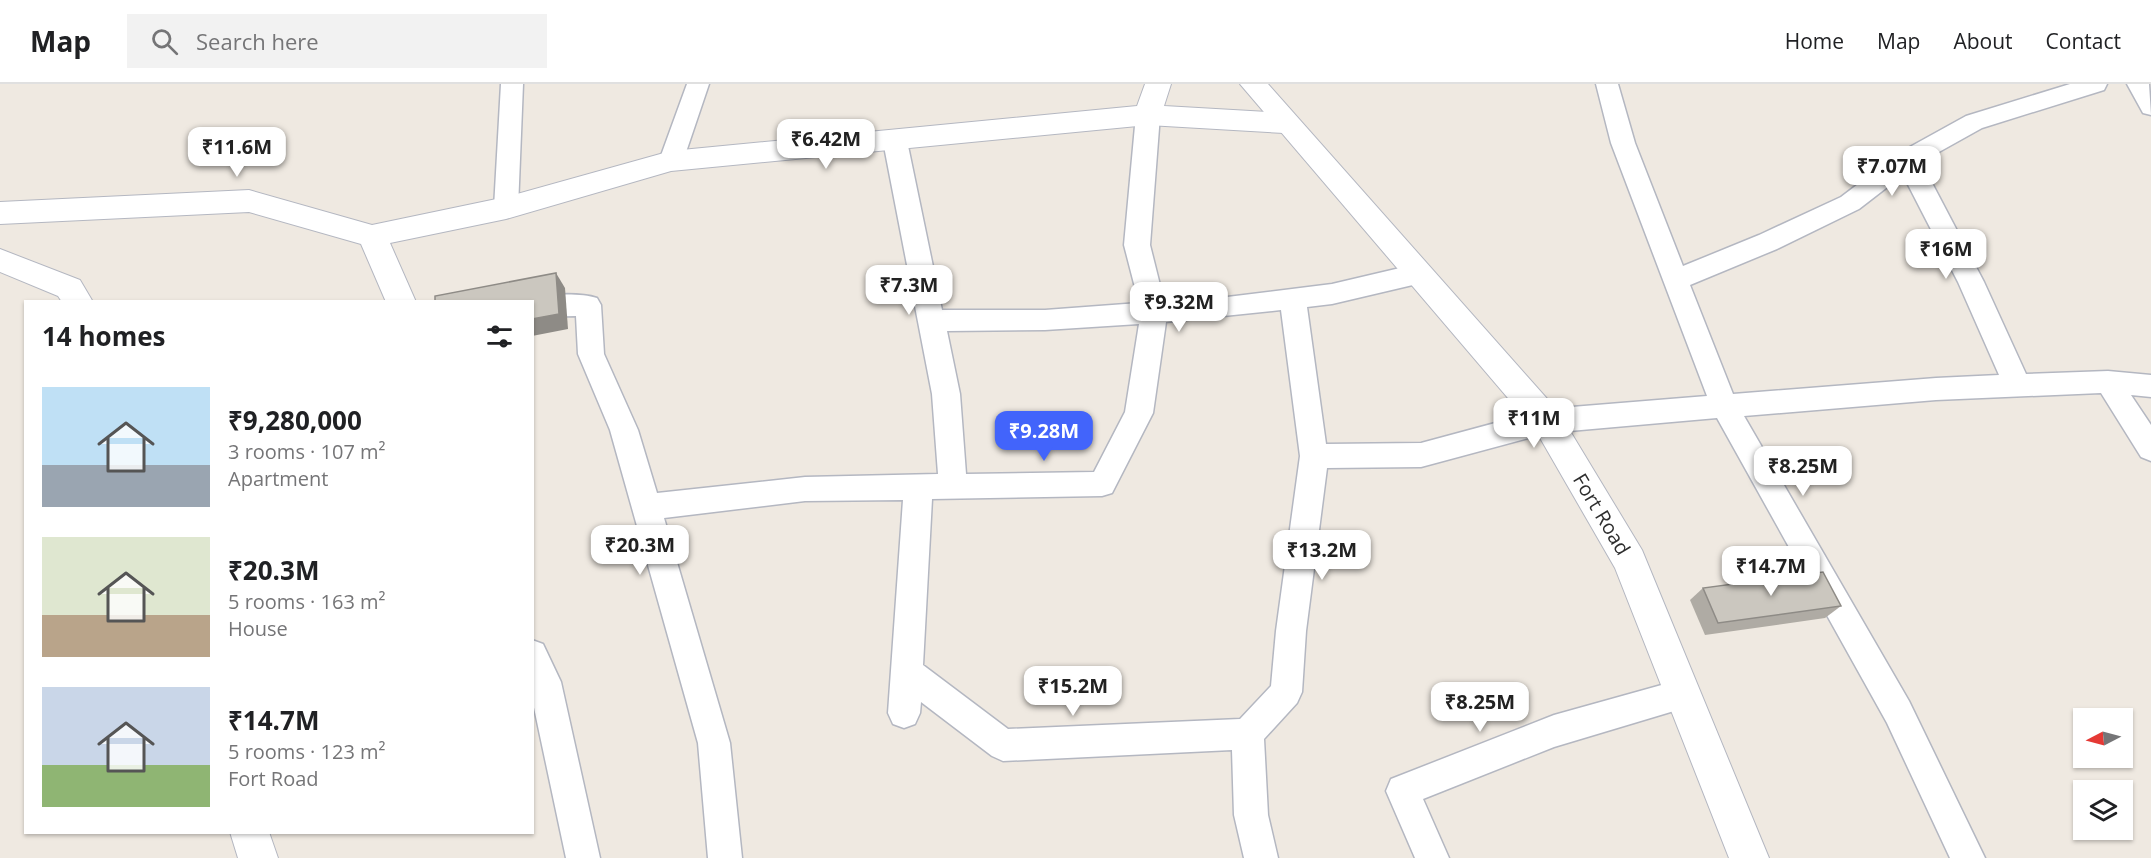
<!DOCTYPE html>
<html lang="en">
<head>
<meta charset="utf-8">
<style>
  :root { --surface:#fff; --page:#f2f2f2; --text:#202124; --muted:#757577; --line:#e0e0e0; --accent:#4264fb }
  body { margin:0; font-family:"Open Sans",sans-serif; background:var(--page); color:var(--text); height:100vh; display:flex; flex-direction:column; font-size:22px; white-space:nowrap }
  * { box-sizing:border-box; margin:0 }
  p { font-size:20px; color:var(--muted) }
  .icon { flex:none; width:33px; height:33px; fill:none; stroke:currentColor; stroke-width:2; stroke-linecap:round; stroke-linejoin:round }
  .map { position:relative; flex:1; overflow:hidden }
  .drawer { position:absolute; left:24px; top:216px; width:510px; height:534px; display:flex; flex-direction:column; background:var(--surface); border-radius:0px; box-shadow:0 2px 4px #0004 }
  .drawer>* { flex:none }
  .needle { width:39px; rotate:264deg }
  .tools { position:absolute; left:2073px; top:624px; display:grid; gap:12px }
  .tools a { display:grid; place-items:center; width:60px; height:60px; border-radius:0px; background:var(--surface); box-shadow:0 2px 4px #0004; font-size:30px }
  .price { position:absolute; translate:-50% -51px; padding:0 14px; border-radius:12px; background:#fff; color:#222; font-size:20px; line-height:39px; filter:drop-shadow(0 2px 3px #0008) }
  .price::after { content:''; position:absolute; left:50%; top:36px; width:18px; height:14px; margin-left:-9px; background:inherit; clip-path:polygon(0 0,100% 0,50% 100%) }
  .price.selected { background:var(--accent); color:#fff }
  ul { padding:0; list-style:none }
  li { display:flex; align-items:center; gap:18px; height:150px; padding:0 18px }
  li span { display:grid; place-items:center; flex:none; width:168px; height:120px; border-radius:0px; color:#555 }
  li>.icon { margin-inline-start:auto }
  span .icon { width:72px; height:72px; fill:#fffc; stroke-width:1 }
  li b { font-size:26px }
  h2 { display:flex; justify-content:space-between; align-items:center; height:72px; padding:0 18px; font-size:26px }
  header { display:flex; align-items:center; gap:36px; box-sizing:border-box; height:84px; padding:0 30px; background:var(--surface); border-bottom:2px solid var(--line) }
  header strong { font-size:28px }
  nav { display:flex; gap:33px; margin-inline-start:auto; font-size:21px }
  .search { width:420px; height:54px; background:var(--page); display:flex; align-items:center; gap:15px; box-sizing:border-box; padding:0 21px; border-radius:0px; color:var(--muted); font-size:22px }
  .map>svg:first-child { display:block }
</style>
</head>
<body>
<header>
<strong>Map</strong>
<div class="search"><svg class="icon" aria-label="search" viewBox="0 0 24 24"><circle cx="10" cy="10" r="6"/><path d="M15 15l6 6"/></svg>Search here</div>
<nav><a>Home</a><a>Map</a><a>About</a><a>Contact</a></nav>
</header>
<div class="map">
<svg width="2151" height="774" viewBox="0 0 2151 774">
  <rect width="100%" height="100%" fill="#efe9e1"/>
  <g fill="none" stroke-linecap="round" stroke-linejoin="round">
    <defs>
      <path id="minor" d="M 501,0 L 523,0 L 518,124 L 515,131 L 506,133 L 497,131 L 494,124 Z
        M 687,0 L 709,0 L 683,77 L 680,83 L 671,86 L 662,83 L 659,77 Z
        M 1596,0 L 1618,0 L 1635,59 L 1683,182 L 1759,151 L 1841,113 L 1899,69 L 1966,32 L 2070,0 L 2107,0 L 2104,6 L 1982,44 L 1921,78 L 1984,198 L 2026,290 L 2108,287 L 2151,291 L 2151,313 L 2131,311 L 2151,341 L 2151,377 L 2141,373 L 2101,309 L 1936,316 L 1744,332 L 1909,617 L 1985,774 L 1950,774 L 1887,639 L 1717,334 L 1547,349 L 1421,383 L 1327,384 L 1306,547 L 1302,608 L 1297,619 L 1264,655 L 1268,731 L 1278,774 L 1244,774 L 1234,731 L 1232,666 L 1003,677 L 992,672 L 921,618 L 920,629 L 915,640 L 904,644 L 893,640 L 888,629 L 903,416 L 805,417 L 664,434 L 730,659 L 742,774 L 708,774 L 698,659 L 610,346 L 578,270 L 576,232 L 532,233 L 532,218 L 522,218 L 523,216 C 541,210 579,208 597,214 L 601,221 L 604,270 L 638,346 L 657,409 L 805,393 L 938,390 L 932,310 L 883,57 L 887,51 L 895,49 L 903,51 L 907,57 L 942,226 L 1045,226 L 1139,219 L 1124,161 L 1136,31 L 1140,25 L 1148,23 L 1156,25 L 1160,31 L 1150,161 L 1164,217 L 1219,214 L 1332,200 L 1417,180 L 1426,183 L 1430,190 L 1426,197 L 1417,200 L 1332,220 L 1307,223 L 1326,360 L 1421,359 L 1547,325 L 1707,312 L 1611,59 ZM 1903,91 L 1958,198 L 1999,291 L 1936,294 L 1733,310 L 1690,201 L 1777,165 L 1859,125 ZM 1281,226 L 1300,372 L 1276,547 L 1271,602 L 1240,635 L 1008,645 L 923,581 L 932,415 L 1102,412 L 1112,409 L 1153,329 L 1166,238 ZM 1139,240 L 1125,328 L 1094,388 L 966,390 L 960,310 L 947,247 L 1045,246 Z
        M 2127,0 L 2149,0 L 2151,31 L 2143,29 Z
        M 532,556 L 543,560 L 561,598 L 600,774 L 566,774 L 532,614 Z
        M 1683,595 L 1694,599 L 1699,610 L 1694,621 L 1554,663 L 1423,715 L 1449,774 L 1415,774 L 1386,707 L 1391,695 L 1554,631 Z"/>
      <path id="tertiary" d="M 1145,0 L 1171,0 L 1164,22 L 1284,29 L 1294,32 L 1298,39 L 1294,46 L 1284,49 L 1148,41 L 671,87 L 506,135 L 390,159 L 416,218 L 386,218 L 361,160 L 249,128 L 0,140 L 0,118 L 249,106 L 372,141 L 506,113 L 671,67 L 1137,22 Z
        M 0,165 L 80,196 L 93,218 L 62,218 L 58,212 L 0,188 Z
        M 230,748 L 269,748 L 278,774 L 238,774 Z"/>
      <path id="secondary" d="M 1240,0 L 1268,0 L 1558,327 L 1642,466 L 1769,774 L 1729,774 L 1615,484 L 1536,347 Z"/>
    </defs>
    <use href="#minor" stroke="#b4b7c1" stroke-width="3"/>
    <use href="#tertiary" stroke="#b4b7c1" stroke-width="2"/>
    <use href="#secondary" stroke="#b4b7c1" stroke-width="2"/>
    <use href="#minor" fill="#fff" fill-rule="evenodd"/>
    <use href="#tertiary" fill="#fff" fill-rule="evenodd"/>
    <use href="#secondary" fill="#fff" fill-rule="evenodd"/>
  </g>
  <path fill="#afaba4" d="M 1703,504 L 1841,522 L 1825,534 L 1705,551 L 1690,516 Z"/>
  <path fill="#8e8b86" d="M 556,189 L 565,204 L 568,245 L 532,252 L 532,235 Z"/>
  <path fill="#cbc7bf" stroke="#8e8b86" stroke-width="1.5" d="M 556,189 L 559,230 L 532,235 L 532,218 L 435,218 L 435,212 Z
    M 1823,488 L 1841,522 L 1718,539 L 1703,504 Z"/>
  <g text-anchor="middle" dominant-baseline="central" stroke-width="5" stroke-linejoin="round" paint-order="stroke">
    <g font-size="20" fill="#2e2e2e" stroke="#fff">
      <text transform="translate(1602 430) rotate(59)">Fort Road</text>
    </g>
  </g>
</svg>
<div class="tools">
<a><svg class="needle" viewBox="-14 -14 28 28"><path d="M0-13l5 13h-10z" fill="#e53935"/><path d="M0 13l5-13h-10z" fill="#757577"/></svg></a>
<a><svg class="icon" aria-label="layers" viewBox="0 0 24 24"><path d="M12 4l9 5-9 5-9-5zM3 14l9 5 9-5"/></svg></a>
</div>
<b class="price" style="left:826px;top:86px">₹6.42M</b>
<b class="price" style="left:237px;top:94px">₹11.6M</b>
<b class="price" style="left:1892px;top:113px">₹7.07M</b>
<b class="price" style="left:1946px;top:196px">₹16M</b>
<b class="price" style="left:909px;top:232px">₹7.3M</b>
<b class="price" style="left:1179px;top:249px">₹9.32M</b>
<b class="price" style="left:1534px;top:365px">₹11M</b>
<b class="price selected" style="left:1044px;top:378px">₹9.28M</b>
<b class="price" style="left:1803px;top:413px">₹8.25M</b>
<b class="price" style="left:640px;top:492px">₹20.3M</b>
<b class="price" style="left:1322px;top:497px">₹13.2M</b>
<b class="price" style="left:1771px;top:513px">₹14.7M</b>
<b class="price" style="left:1073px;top:633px">₹15.2M</b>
<b class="price" style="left:1480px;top:649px">₹8.25M</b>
<section class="drawer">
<h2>14 homes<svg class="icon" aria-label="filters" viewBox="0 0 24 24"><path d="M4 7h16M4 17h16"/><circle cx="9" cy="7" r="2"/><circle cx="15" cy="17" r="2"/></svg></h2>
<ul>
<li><span style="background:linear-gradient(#bfe0f5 65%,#9aa5b1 0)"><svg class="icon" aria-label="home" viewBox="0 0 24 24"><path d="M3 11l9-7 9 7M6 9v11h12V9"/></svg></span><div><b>₹9,280,000</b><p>3 rooms · 107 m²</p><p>Apartment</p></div></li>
<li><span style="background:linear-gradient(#dfe7d0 65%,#b9a48a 0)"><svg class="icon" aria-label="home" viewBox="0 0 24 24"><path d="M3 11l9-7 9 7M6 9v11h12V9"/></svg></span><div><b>₹20.3M</b><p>5 rooms · 163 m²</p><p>House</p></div></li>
<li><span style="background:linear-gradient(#c9d6e8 65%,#8fb573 0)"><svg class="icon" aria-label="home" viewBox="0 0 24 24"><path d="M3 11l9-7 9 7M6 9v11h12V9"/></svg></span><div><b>₹14.7M</b><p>5 rooms · 123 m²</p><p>Fort Road</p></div></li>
</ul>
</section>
</div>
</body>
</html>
